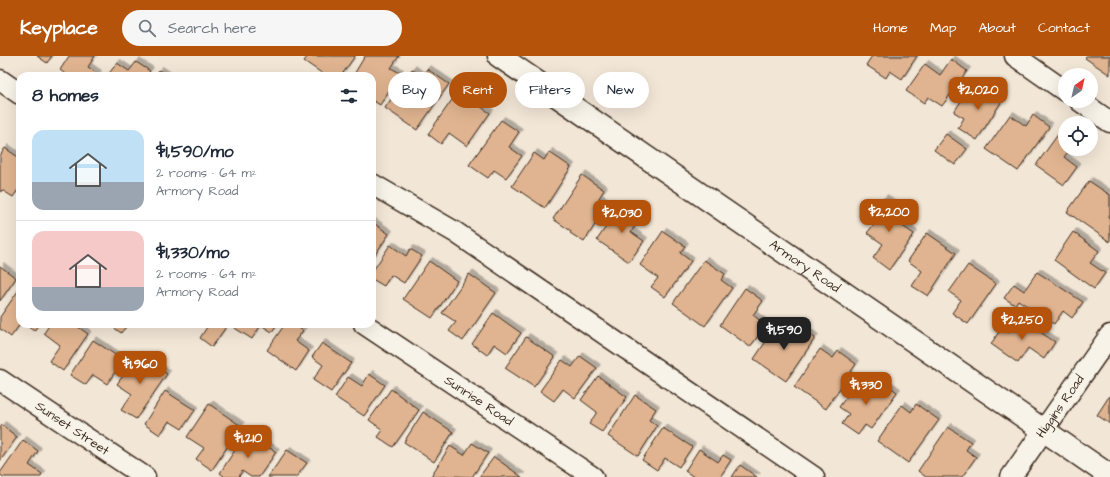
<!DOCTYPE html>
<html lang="en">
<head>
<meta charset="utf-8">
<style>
  :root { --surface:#fff; --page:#f6f6f7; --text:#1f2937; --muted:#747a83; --line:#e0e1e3; --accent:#b45309 }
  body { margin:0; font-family:"Architects Daughter",sans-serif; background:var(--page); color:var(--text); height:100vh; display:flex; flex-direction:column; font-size:15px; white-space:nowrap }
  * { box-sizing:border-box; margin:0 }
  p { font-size:13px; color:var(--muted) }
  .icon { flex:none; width:22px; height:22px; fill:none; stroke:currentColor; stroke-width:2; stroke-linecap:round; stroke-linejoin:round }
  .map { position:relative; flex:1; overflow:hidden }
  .panel { position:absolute; left:16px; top:16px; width:360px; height:256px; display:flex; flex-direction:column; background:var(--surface); border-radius:12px; box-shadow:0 4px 16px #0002 }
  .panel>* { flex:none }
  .banner { position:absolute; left:388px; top:16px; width:380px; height:36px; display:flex; gap:8px }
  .needle { width:26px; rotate:34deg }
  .tools { position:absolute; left:1058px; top:12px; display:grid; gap:8px }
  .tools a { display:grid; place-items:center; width:40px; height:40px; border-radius:50%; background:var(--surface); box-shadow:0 4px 16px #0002; font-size:20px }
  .price { position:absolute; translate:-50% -34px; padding:0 9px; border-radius:8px; background:var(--accent); color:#fff; font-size:13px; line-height:26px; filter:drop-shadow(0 1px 2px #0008) }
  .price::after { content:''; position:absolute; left:50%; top:24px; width:12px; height:9px; margin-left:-6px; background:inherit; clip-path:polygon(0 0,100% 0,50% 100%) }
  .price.current { background:#222; color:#fff }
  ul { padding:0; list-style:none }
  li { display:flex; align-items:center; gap:12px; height:100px; padding:0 16px }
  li+li { border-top:1px solid var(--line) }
  li span { display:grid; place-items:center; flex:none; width:112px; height:80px; border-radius:12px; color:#555 }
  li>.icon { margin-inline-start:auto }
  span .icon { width:48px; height:48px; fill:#fffc; stroke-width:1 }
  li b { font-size:17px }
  h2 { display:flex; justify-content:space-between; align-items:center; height:48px; padding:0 16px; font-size:17px }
  .pill { padding:0 14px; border-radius:18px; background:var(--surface); box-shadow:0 4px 16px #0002; font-size:14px; line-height:36px }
  .pill.current { background:var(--accent); color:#fff }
  header { display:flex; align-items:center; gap:24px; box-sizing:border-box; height:56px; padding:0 20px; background:var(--accent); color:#fff }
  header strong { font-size:19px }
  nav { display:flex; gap:22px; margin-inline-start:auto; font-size:14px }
  .search { width:280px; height:36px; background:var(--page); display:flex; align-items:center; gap:10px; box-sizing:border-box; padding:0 14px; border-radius:22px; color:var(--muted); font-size:15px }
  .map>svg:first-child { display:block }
</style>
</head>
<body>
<header>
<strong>Keyplace</strong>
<div class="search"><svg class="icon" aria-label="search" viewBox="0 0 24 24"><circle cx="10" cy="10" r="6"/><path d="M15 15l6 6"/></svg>Search here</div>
<nav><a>Home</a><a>Map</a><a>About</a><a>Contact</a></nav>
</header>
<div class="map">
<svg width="1110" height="421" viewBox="0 0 1110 421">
  <defs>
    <filter id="shadow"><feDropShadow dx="3.5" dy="-3.5" stdDeviation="0" flood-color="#0004"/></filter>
  </defs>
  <rect width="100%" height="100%" fill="#f2e6d6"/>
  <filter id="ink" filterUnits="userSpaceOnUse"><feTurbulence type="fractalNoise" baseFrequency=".025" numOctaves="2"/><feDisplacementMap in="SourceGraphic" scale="8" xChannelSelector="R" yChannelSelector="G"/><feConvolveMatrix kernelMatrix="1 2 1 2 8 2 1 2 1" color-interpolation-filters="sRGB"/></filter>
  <g filter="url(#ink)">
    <path fill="#e0b490" stroke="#3b2a1e" filter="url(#shadow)" d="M 37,0 L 52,0 L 47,7 Z
      M 69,0 L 95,0 L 88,11 L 98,18 L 97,20 L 68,20 L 60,14 Z
      M 308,0 L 355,0 L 341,20 L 326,20 L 304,5 Z
      M 365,0 L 399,0 L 391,12 L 400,17 L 380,49 L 372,44 L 372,20 L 353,20 Z
      M 872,0 L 917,0 L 902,23 L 890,15 L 886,22 L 866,9 Z
      M 1086,0 L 1110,0 L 1110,19 L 1085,2 Z
      M 951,3 L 967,15 L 942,50 L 928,41 L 924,47 L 906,35 L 925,8 L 940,19 Z
      M 136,6 L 150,15 L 146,20 L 107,20 L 117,7 L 129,15 Z
      M 412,13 L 421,20 L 427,13 L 449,28 L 417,74 L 385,52 Z
      M 159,14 L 168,20 L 155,20 Z
      M 970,31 L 984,40 L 990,31 L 1005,40 L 977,84 L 958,72 L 964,62 L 954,56 Z
      M 454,41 L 467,51 L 472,45 L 490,57 L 467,90 L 449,77 L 441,88 L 428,78 Z
      M 1010,59 L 1026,70 L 1033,59 L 1049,71 L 1018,115 L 986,93 Z
      M 501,64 L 519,76 L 509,91 L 522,100 L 506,122 L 494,114 L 488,122 L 469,109 Z
      M 1059,77 L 1065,82 L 1065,93 L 1070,93 L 1064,101 L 1077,111 L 1064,129 L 1036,109 Z
      M 946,78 L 967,93 L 955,109 L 934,94 Z
      M 5,92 L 18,101 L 20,99 L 20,131 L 13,141 L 2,134 L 0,137 L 0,100 Z
      M 549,96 L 571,111 L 545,152 L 512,130 L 534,97 L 544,104 Z
      M 582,119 L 604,134 L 599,142 L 608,148 L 584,186 L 570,177 L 571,175 L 553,163 Z
      M 1089,125 L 1110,139 L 1110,158 L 1108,161 L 1110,163 L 1110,186 L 1067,156 Z
      M 884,142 L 908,160 L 901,169 L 914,178 L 889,214 L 873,202 L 883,188 L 867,177 L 875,167 L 869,163 Z
      M 622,147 L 641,161 L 631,176 L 644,185 L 629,206 L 597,184 Z
      M 372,166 L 389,178 L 372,203 Z
      M 663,175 L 685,190 L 680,197 L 691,205 L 665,241 L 651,231 L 658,222 L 640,209 Z
      M 1073,176 L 1099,195 L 1090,207 L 1105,217 L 1094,233 L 1054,204 Z
      M 927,177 L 956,197 L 928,240 L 912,230 L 922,215 L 908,205 Z
      M 390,189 L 406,200 L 410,193 L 422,200 L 404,227 L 391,219 L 384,230 L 372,223 L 372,216 Z
      M 704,204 L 725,218 L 721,224 L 732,232 L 705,270 L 673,247 Z
      M 429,205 L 457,225 L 432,262 L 403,243 Z
      M 968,209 L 996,228 L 968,268 L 952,257 L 961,244 L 949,236 Z
      M 0,210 L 16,222 L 0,245 Z
      M 1037,216 L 1083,246 L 1072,262 L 1063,255 L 1054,268 L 1018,244 L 1015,249 L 1004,242 L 1014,228 L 1024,235 Z
      M 469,218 L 496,237 L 463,285 L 449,275 L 456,266 L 442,257 Z
      M 20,232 L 20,268 L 11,281 L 0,273 L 0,261 Z
      M 745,232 L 763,245 L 753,259 L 766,269 L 750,291 L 720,269 Z
      M 493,257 L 521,277 L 507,297 L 494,288 L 487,299 L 472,288 Z
      M 1019,262 L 1055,286 L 1044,303 L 1028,292 L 1018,307 L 991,288 L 1002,271 L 1009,276 Z
      M 24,268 L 39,268 L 34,275 Z
      M 50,268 L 74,268 L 88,278 L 63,315 L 49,305 L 60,289 L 44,277 Z
      M 109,268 L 128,268 L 121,277 Z
      M 209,268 L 228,268 L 212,291 L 200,282 Z
      M 235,268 L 277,268 L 272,276 L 261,269 L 252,283 L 233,271 Z
      M 285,268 L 294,268 L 303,275 L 295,285 L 309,295 L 296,315 L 267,294 Z
      M 777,269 L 792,280 L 799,270 L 815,282 L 786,325 L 754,303 Z
      M 526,281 L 555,301 L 534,331 L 505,312 Z
      M 93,284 L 123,304 L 107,328 L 93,319 L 86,329 L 70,319 Z
      M 322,287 L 351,307 L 331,336 L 313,324 L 323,309 L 312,301 Z
      M 820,293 L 833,302 L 838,295 L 856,308 L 826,353 L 794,331 Z
      M 138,299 L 167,318 L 136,363 L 121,354 L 132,338 L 117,328 Z
      M 580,300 L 597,312 L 575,342 L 563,333 L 554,345 L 540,335 L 562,304 L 572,311 Z
      M 369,318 L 385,329 L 364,360 L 335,341 L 348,321 L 362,330 Z
      M 598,320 L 627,341 L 602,376 L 589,368 L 597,356 L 581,344 Z
      M 879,323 L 897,336 L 871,373 L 865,369 L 858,379 L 842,368 L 849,358 L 839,351 L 855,329 L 868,338 Z
      M 391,333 L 419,354 L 393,391 L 378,381 L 383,374 L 369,364 Z
      M 165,335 L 195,354 L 182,373 L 169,365 L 160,379 L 144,368 Z
      M 635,339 L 656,353 L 649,364 L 657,370 L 638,400 L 608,380 Z
      M 1110,339 L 1110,368 L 1097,359 Z
      M 209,348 L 241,370 L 212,414 L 196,403 L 204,392 L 187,381 Z
      M 916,348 L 939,364 L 908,407 L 877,385 L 902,349 L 911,356 Z
      M 423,356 L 453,376 L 434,406 L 404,386 Z
      M 2,369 L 17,381 L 0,405 L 0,372 Z
      M 948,371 L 971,386 L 966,394 L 976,401 L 962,421 L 926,421 L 918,415 Z
      M 663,372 L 692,391 L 679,411 L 665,402 L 657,414 L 642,404 Z
      M 246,377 L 276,396 L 259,421 L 251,421 L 242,415 L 239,421 L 225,421 L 220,417 Z
      M 23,384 L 38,395 L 29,409 L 42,418 L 41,421 L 3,421 L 0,418 L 0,417 Z
      M 472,387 L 488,397 L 472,421 L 454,420 L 433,421 L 431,420 L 450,390 L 464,399 Z
      M 699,393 L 718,406 L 723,399 L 731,404 L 720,421 L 694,421 L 685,415 Z
      M 287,394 L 307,407 L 297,420 L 298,421 L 268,421 Z
      M 494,401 L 522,421 L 479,421 Z
      M 740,409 L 757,421 L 732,421 Z"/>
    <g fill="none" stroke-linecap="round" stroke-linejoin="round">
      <defs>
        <g id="minor">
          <path d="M 1015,0 L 1065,35"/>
          <path d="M 0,24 L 20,38"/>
          <path d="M 1080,45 L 1110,66"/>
          <path d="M 372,128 L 455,176 L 814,421"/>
          <path id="s1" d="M 364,268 L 593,421"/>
          <path id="s2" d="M 0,324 L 145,421"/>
          <path id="s3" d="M 1011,421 L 1110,279"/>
        </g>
        <g id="major">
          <path id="s4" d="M 499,0 L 1110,420"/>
        </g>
      </defs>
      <use href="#minor" stroke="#3b2a1e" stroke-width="23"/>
      <use href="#major" stroke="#3b2a1e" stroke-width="25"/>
      <use href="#minor" stroke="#f7f3e8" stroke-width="20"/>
      <use href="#major" stroke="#f7f3e8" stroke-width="22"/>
    </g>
  </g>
  <g text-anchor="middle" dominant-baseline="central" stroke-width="4" stroke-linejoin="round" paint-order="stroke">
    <g font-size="13" fill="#3b2a1e" stroke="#f7f3e8">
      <text stroke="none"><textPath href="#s4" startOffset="371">Armory Road</textPath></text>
      <text stroke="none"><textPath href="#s1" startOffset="138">Sunrise Road</textPath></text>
      <text stroke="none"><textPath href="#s3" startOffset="86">Higgins Road</textPath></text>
      <text stroke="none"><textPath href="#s2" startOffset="87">Sunset Street</textPath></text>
    </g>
  </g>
</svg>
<div class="tools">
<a><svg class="needle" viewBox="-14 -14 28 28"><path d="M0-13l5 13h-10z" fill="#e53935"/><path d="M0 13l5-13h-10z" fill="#747a83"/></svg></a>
<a><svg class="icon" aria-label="locate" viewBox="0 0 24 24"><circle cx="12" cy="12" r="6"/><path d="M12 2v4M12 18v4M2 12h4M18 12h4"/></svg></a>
</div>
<b class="price" style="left:978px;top:55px">$2,020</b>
<b class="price" style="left:889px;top:177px">$2,200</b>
<b class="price" style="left:622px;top:178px">$2,030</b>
<b class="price" style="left:1022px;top:285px">$2,250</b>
<b class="price current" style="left:784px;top:295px">$1,590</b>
<b class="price" style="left:140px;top:329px">$1,960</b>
<b class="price" style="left:866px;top:350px">$1,330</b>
<b class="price" style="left:248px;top:403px">$1,210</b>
<div class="banner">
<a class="pill">Buy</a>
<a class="pill current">Rent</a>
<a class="pill">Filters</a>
<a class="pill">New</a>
</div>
<section class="panel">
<h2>8 homes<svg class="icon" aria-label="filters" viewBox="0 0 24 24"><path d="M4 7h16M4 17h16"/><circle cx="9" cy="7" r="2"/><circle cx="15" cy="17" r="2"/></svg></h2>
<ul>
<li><span style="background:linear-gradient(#bfe0f5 65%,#9aa5b1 0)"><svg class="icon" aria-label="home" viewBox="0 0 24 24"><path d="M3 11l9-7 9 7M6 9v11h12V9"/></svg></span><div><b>$1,590/mo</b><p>2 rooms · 64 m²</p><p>Armory Road</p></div></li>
<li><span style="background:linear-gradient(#f6c9c9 70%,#9aa5b1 0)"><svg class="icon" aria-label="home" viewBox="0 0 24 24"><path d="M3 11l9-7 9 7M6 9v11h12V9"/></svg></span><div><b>$1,330/mo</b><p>2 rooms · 64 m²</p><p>Armory Road</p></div></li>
</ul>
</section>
</div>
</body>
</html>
